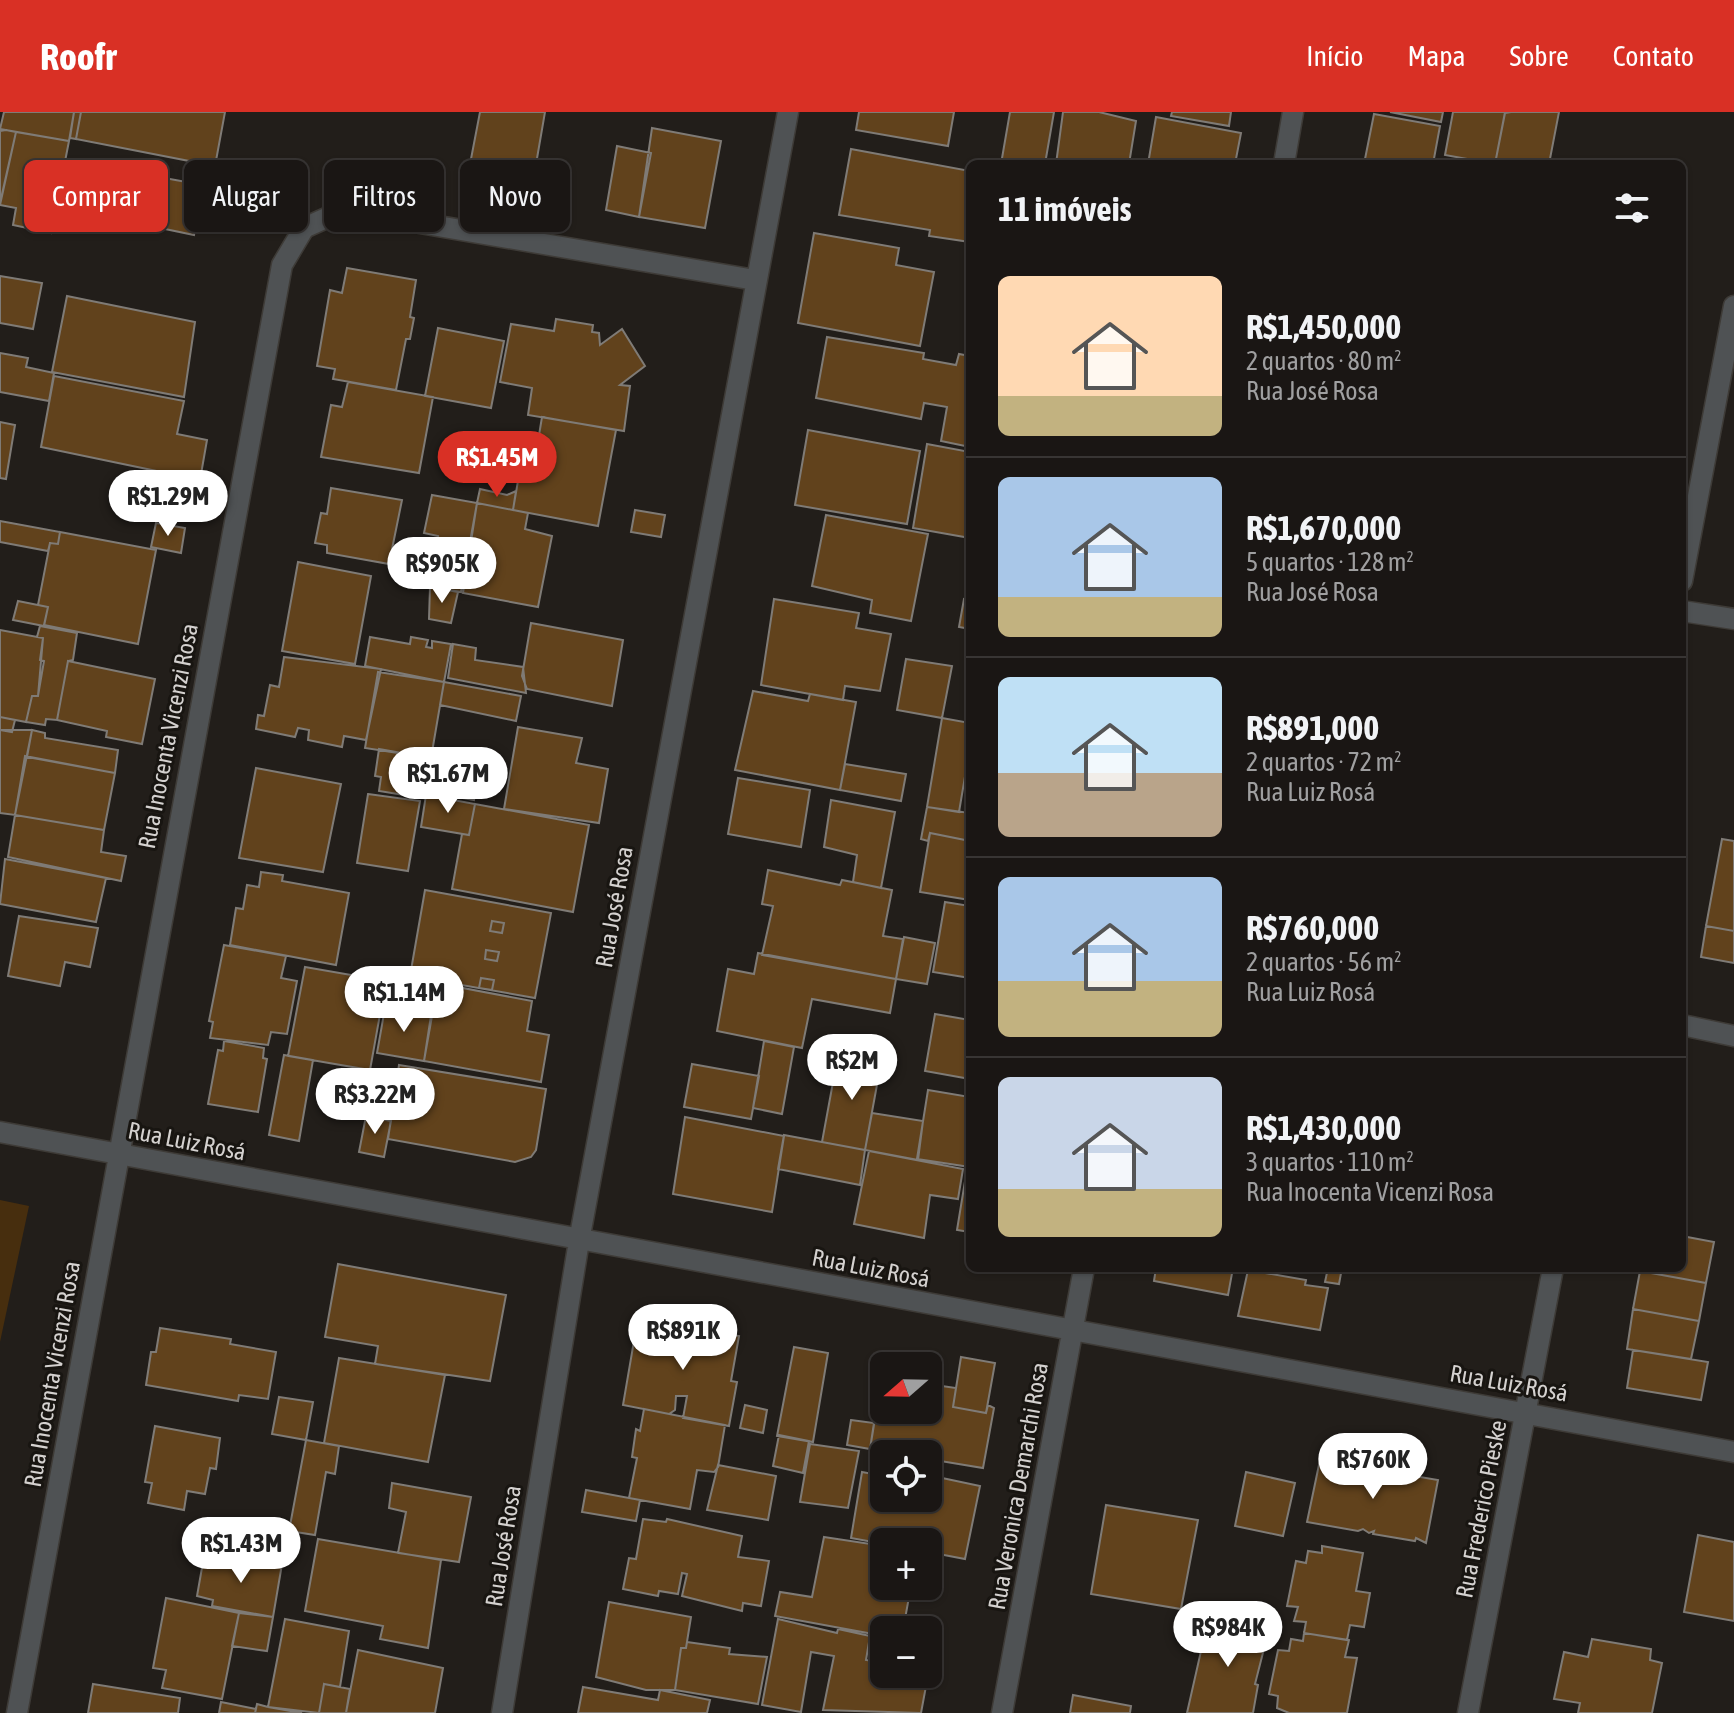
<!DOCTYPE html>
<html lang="pt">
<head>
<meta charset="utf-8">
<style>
  :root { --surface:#1a1614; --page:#272322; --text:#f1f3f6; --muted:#9f9fa0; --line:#383534; --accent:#d93025 }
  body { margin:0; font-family:"Asap Condensed",sans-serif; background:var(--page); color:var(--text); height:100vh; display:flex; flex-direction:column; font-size:30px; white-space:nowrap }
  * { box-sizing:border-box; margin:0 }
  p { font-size:26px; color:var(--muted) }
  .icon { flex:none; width:44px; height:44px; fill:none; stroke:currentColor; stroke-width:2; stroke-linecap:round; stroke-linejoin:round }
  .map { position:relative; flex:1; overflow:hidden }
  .side { position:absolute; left:966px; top:48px; width:720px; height:1112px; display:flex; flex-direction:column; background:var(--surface); border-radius:12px; box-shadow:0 2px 6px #0004,0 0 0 2px var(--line) }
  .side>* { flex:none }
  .top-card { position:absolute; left:24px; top:48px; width:760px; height:72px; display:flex; gap:16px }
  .needle { width:52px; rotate:250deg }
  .fabs { position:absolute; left:870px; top:1240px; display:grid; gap:16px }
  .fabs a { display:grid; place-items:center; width:72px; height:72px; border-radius:12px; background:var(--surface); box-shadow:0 2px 6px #0004,0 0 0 2px var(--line); font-size:40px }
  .price { position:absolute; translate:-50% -68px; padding:0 18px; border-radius:28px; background:#fff; color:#222; font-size:26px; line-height:52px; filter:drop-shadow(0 2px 4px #0008) }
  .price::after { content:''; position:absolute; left:50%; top:48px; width:24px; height:18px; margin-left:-12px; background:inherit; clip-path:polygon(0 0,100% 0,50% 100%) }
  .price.selected { background:var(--accent); color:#fff }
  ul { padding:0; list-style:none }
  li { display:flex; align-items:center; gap:24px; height:200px; padding:0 32px }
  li+li { border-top:2px solid var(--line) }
  li span { display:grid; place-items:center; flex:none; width:224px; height:160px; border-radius:12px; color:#555 }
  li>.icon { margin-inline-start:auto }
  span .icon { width:96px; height:96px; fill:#fffc; stroke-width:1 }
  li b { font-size:34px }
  h2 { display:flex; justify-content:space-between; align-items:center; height:96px; padding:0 32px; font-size:34px }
  .pill { padding:0 28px; border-radius:12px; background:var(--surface); box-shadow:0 2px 6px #0004,0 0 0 2px var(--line); font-size:28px; line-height:72px }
  .pill.selected { background:var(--accent); color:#fff }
  header { display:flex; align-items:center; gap:48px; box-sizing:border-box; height:112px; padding:0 40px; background:var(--accent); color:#fff }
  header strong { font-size:38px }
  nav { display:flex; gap:44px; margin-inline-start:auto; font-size:28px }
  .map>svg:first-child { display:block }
</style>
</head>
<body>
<header>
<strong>Roofr</strong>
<nav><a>Início</a><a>Mapa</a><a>Sobre</a><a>Contato</a></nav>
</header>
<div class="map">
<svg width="1734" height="1601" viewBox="0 0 1734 1601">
  <rect width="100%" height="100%" fill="#221e1a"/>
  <path fill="#472e0e" d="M 0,1088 L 29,1094 L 0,1230 Z"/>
  <path fill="#61421c" stroke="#7f7b76" stroke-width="2" d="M 4,0 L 74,0 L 69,29 L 0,17 Z
    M 74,0 L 81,0 L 76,27 L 70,26 Z
    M 81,0 L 225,0 L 215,54 L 76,27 Z
    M 480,0 L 545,0 L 535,58 L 471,47 Z
    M 859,0 L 954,0 L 948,34 L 856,18 Z
    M 1010,0 L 1054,0 L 1045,52 L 1001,52 Z
    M 1063,0 L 1099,0 L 1136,9 L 1129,52 L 1056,52 Z
    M 1172,0 L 1231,0 L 1229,14 L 1171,4 Z
    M 1390,0 L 1443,0 L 1441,10 Z
    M 1453,0 L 1505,0 L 1495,52 L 1445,43 Z
    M 1511,0 L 1559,0 L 1549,52 L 1495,52 L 1505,1 Z
    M 1374,2 L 1440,14 L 1433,52 L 1364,52 Z
    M 1156,5 L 1241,21 L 1235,52 L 1148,52 Z
    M 652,16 L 721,29 L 705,116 L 639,105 Z
    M 6,18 L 16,20 L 0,91 L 0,19 Z
    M 16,20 L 69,29 L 51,121 L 13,113 L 16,96 L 0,93 Z
    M 617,34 L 651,41 L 639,105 L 606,98 Z
    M 851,37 L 970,59 L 970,130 L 929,124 L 930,118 L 839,103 Z
    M 148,63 L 203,73 L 194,123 L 112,106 L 119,69 L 146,74 Z
    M 814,121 L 899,136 L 896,153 L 934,160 L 920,234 L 798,211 Z
    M 347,156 L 416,168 L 410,205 L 414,206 L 410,227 L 406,227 L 396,278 L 333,267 L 335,257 L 317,254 L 330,178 L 342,181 Z
    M 0,164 L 42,171 L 33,217 L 0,211 Z
    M 67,184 L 195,210 L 184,285 L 52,260 Z
    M 556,207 L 593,213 L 592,220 L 599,221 L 600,233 L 622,217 L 645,254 L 620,273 L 630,274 L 624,319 L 528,303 L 532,276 L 500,270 L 511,212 L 554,219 Z
    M 438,216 L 504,229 L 491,296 L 425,284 Z
    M 827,225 L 924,241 L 923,247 L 956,253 L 959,242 L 970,244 L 970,335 L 941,329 L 947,295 L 924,291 L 921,307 L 816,286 Z
    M 0,241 L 28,246 L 26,255 L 54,261 L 49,289 L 0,280 Z
    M 54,264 L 184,289 L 177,322 L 207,328 L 200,368 L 41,335 Z
    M 348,270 L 433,285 L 419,361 L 321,345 L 331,293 L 342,295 Z
    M 542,305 L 616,318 L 598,414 L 513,398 L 519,363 L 532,366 Z
    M 0,310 L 15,313 L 6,367 L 0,366 Z
    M 808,318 L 920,339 L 907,412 L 795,393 Z
    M 927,332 L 970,340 L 970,426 L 913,416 Z
    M 331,376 L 402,388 L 389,452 L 327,441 L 327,433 L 315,431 L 321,401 L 327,402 Z
    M 480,377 L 507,383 L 516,379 L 513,398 L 477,391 Z
    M 432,383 L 477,391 L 461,480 L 414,472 L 422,430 L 437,433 L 438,424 L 424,421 Z
    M 477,391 L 528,401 L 525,417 L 552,424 L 538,495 L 463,481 Z
    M 635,398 L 665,403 L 661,425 L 631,420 Z
    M 826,403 L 928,422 L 911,509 L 870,501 L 872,488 L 812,474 Z
    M 0,409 L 60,420 L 58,432 L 50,431 L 48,439 L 0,430 Z
    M 156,411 L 185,416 L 181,441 L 151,435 Z
    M 60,420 L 156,438 L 138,532 L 44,513 L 48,495 L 38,493 L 50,431 L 58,432 Z
    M 298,450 L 371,464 L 355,552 L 282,539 Z
    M 430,475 L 458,480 L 451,511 L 429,507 Z
    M 774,487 L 859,501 L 856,516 L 891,522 L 880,579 L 845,574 L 843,588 L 761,573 Z
    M 964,487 L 970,488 L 970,517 L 959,515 Z
    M 18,489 L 48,495 L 44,514 L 13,508 Z
    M 531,511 L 623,528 L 612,594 L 527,577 L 522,564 Z
    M 40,514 L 77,521 L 73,548 L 68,549 L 57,608 L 46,607 L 45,613 L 26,610 L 32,584 L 38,584 L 44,549 L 40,548 L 43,526 L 37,525 Z
    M 0,518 L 43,526 L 38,584 L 32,584 L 26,610 L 0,605 Z
    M 370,525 L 410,532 L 411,525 L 428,528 L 426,535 L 432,536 L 432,529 L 451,532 L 444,570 L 365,554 Z
    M 453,532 L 476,536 L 475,548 L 523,555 L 526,581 L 448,566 Z
    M 284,545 L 381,557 L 366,628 L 344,624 L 342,635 L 308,628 L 309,618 L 298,616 L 295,625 L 256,617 L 258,603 L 264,604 L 270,573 L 279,575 Z
    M 906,547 L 952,554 L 942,606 L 897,598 Z
    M 68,549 L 155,567 L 142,632 L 106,625 L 107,619 L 57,608 Z
    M 378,560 L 444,570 L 431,646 L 365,636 Z
    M 444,570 L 521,584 L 516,609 L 440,593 Z
    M 753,579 L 808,589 L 810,582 L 856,590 L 840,678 L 735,658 Z
    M 0,605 L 15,608 L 12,620 L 0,618 Z
    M 942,606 L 970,611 L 970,635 L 959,700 L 927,695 Z
    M 518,615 L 582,626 L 576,651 L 608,657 L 599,711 L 504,697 Z
    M 0,618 L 32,618 L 15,703 L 0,701 Z
    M 32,618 L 45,621 L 45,626 L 118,638 L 115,661 L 27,645 Z
    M 379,637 L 431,646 L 423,686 L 379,679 L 381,665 L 375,664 Z
    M 25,644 L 115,661 L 104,718 L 15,703 Z
    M 430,649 L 479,658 L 474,688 L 424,679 Z
    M 845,652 L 906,662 L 901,689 L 840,678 Z
    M 256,656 L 341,672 L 323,760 L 239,746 Z
    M 738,666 L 810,678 L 801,735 L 728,722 Z
    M 368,682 L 420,689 L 408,759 L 357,751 Z
    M 426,683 L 475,692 L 469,723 L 421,715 Z
    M 831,688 L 895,700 L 881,776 L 853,770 L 857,743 L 824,735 Z
    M 475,692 L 589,713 L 573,800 L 452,777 L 462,722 L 469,723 Z
    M 927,695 L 970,701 L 970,729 L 930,721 L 928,729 L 921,727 Z
    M 15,703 L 104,718 L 101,740 L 126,744 L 121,769 L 8,745 Z
    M 930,721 L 970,729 L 970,788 L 920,780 Z
    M 1722,727 L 1734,729 L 1734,819 L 1706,814 Z
    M 5,747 L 106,766 L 96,810 L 0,792 Z
    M 768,758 L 840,773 L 842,768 L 892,778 L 883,824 L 903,827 L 896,867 L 762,843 L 773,794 L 762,792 Z
    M 261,760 L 283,763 L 282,769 L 349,781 L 336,853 L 230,833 L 236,796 L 243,797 L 247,773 L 259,775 Z
    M 425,778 L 551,801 L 535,886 L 410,864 Z
    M 945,790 L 970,794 L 970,866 L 933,860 Z
    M 19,804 L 98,816 L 90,855 L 65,850 L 60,874 L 8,864 Z
    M 492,809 L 504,811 L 502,821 L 490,819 Z
    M 1706,814 L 1734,819 L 1734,851 L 1701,845 Z
    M 904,825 L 935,831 L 927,872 L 896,867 Z
    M 224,833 L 286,844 L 281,866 L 297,869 L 287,922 L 271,920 L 268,933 L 210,926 L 213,910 L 209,909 Z
    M 486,838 L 499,840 L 497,849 L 485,847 Z
    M 758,841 L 896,867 L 890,901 L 812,887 L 802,936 L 717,919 L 728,857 L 754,862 Z
    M 305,855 L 386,869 L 370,958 L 288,944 Z
    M 481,866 L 494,868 L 492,878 L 479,876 Z
    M 436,871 L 532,889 L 527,919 L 549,923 L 541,970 L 424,949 Z
    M 385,896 L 432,904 L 424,949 L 377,941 Z
    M 935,902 L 970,908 L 970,967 L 925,959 Z
    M 224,929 L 264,936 L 263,946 L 267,947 L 258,1000 L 208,992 L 218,938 L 223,939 Z
    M 764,929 L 794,935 L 782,1002 L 753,996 Z
    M 284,943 L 313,948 L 299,1029 L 269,1023 Z
    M 838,943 L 881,951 L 865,1038 L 822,1030 Z
    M 692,952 L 759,964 L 751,1007 L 684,995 Z
    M 399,953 L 546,977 L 536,1038 L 531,1045 L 515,1050 L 388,1027 Z
    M 928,978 L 970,985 L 970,1055 L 917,1047 Z
    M 872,1001 L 923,1009 L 918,1048 L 865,1038 Z
    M 366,1004 L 391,1009 L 384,1045 L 359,1040 Z
    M 685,1005 L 784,1024 L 772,1100 L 673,1082 Z
    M 784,1023 L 865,1038 L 860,1073 L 778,1057 Z
    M 869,1039 L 963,1057 L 958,1087 L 930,1083 L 924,1126 L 854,1112 Z
    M 967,1057 L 970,1058 L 970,1120 L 957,1118 Z
    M 1682,1124 L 1714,1130 L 1706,1171 L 1640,1159 L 1682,1156 Z
    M 338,1152 L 506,1183 L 490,1269 L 375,1252 L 378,1234 L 325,1225 Z
    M 1156,1156 L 1233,1156 L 1228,1183 L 1154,1169 Z
    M 1328,1156 L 1342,1156 L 1339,1172 L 1325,1170 Z
    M 1248,1158 L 1306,1168 L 1305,1173 L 1328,1176 L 1320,1218 L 1238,1204 Z
    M 1640,1159 L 1706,1171 L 1699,1209 L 1633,1197 Z
    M 1633,1197 L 1699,1209 L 1691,1247 L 1627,1237 Z
    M 654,1210 L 739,1224 L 731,1269 L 737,1270 L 729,1314 L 683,1306 L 687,1284 L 676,1284 L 675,1298 L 669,1302 L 623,1293 L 635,1223 Z
    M 160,1216 L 231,1227 L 230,1232 L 276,1240 L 268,1287 L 239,1283 L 238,1289 L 146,1273 L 151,1240 L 156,1240 Z
    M 794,1235 L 828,1241 L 813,1330 L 777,1324 Z
    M 1633,1238 L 1708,1250 L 1701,1288 L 1627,1276 Z
    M 961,1245 L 995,1251 L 986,1301 L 953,1295 Z
    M 339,1246 L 445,1263 L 428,1350 L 324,1331 Z
    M 882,1264 L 884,1298 L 928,1298 L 928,1272 L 956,1276 L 953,1295 L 986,1301 L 988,1293 L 994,1296 L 983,1356 L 928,1347 L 928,1342 L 870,1337 Z
    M 279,1285 L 313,1290 L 306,1328 L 272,1322 Z
    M 745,1293 L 767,1298 L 763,1321 L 740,1316 Z
    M 644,1297 L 725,1313 L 718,1355 L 714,1360 L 697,1358 L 690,1397 L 629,1386 L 637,1346 L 632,1345 L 636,1317 L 640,1319 Z
    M 851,1308 L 874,1311 L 870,1337 L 847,1333 Z
    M 155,1314 L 220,1326 L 216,1357 L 210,1356 L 205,1382 L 187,1379 L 184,1398 L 148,1391 L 152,1371 L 145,1370 Z
    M 779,1323 L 809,1329 L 803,1361 L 773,1354 Z
    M 306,1328 L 339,1334 L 335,1362 L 326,1360 L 315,1423 L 289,1419 Z
    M 810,1332 L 859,1339 L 848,1396 L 800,1390 Z
    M 1320,1348 L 1438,1368 L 1426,1431 L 1416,1426 L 1415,1429 L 1373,1422 L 1374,1419 L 1369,1421 L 1363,1417 L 1358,1419 L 1307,1410 Z
    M 718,1353 L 776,1364 L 768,1408 L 707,1398 Z
    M 862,1360 L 884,1364 L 884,1386 L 928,1386 L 928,1363 L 980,1374 L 965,1447 L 928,1440 L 928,1430 L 884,1432 L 851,1426 Z
    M 1246,1360 L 1295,1371 L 1283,1424 L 1235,1414 Z
    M 392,1371 L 471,1385 L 459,1450 L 398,1441 L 406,1400 L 389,1396 Z
    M 586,1378 L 640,1388 L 636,1409 L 582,1400 Z
    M 1106,1393 L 1198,1408 L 1181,1497 L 1091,1482 Z
    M 643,1407 L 666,1410 L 667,1407 L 742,1424 L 738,1445 L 769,1449 L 761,1494 L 743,1491 L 742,1499 L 682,1484 L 687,1462 L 682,1461 L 678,1482 L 659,1479 L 658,1484 L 623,1477 L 629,1446 L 636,1447 Z
    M 255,1411 L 289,1417 L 282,1452 L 249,1447 Z
    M 1698,1423 L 1734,1430 L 1734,1509 L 1684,1500 Z
    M 824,1425 L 884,1434 L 884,1474 L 911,1474 L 903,1518 L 884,1518 L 884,1524 L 775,1504 L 780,1480 L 812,1485 Z
    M 318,1427 L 441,1448 L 428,1536 L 380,1527 L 383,1514 L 305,1499 Z
    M 1322,1434 L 1363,1441 L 1356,1479 L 1370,1481 L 1364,1515 L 1350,1513 L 1347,1528 L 1304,1521 L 1306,1510 L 1294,1509 L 1298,1495 L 1287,1494 L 1296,1449 L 1306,1451 L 1308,1439 L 1322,1441 Z
    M 221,1442 L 282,1452 L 273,1505 L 212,1494 L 213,1488 L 197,1484 L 203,1450 L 219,1453 Z
    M 166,1486 L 239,1501 L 222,1587 L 162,1576 L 166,1558 L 153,1556 Z
    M 609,1490 L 691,1505 L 686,1536 L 681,1536 L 675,1578 L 646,1578 L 596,1565 Z
    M 239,1501 L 273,1505 L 267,1539 L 232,1534 Z
    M 285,1507 L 349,1519 L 340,1575 L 324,1572 L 319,1601 L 268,1595 Z
    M 778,1507 L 837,1521 L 838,1517 L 870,1524 L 866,1548 L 884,1551 L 884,1562 L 928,1562 L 929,1558 L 921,1601 L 823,1598 L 834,1544 L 811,1540 L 801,1600 L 762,1593 Z
    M 1208,1508 L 1269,1517 L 1255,1572 L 1258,1573 L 1253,1601 L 1187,1601 Z
    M 1304,1521 L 1349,1528 L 1345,1545 L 1357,1546 L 1347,1601 L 1289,1601 L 1277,1596 L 1278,1584 L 1269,1582 L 1278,1538 L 1289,1539 L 1291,1527 L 1303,1529 Z
    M 1592,1527 L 1651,1537 L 1650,1548 L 1662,1551 L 1652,1601 L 1578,1601 L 1580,1591 L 1554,1587 L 1564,1540 L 1588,1545 Z
    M 687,1530 L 730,1536 L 729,1542 L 767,1545 L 758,1592 L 675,1578 L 681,1536 L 686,1536 Z
    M 358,1538 L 443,1556 L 435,1601 L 346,1601 Z
    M 93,1572 L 180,1586 L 178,1601 L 88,1601 Z
    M 324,1572 L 350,1577 L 346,1601 L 319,1601 Z
    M 583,1575 L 658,1588 L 660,1578 L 710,1588 L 707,1601 L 578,1601 Z
    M 1073,1583 L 1131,1594 L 1130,1601 L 1070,1601 Z
    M 221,1590 L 256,1597 L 255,1601 L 219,1601 Z
    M 257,1592 L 268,1595 L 302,1601 L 255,1601 Z"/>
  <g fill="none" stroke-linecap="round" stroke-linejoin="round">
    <defs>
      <path id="minor" d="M 1284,52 L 1293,0
        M 1682,469 L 1734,194
        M 1682,499 L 1734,507
        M 1682,913 L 1734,924
        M 0,1020 L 1734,1340
        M 17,1601 L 282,153 L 304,116 L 344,98 L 755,168
        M 502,1601 L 579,1129 L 788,0
        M 1002,1601 L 1084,1156
        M 1468,1601 L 1553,1156"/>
    </defs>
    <use href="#minor" stroke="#3e3b37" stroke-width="23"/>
    <use href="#minor" stroke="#4f5254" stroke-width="20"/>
  </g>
  <g text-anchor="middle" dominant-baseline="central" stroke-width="6" stroke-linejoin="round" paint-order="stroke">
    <g font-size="24" fill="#d4d1cf" stroke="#181511">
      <text transform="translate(168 624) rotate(-79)">Rua Inocenta Vicenzi Rosa</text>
      <text transform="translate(614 795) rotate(-80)">Rua José Rosa</text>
      <text transform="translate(187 1029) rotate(11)">Rua Luiz Rosá</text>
      <text transform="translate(871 1156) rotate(11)">Rua Luiz Rosá</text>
      <text transform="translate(52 1262) rotate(-80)">Rua Inocenta Vicenzi Rosa</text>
      <text transform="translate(1509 1271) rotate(10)">Rua Luiz Rosá</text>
      <text transform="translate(1018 1374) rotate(-80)">Rua Veronica Demarchi Rosa</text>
      <text transform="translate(1481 1397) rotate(-79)">Rua Frederico Pieske</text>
      <text transform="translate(503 1434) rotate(-81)">Rua José Rosa</text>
    </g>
  </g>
</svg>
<div class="fabs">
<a><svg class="needle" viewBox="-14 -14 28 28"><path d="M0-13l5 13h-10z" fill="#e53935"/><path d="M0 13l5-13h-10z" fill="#9f9fa0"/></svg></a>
<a><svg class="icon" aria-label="locate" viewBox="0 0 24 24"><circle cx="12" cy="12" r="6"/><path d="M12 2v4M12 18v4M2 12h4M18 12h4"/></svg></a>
<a>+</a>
<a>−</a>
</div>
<b class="price selected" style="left:497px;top:387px">R$1.45M</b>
<b class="price" style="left:168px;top:426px">R$1.29M</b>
<b class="price" style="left:442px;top:493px">R$905K</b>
<b class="price" style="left:448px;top:703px">R$1.67M</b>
<b class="price" style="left:404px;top:922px">R$1.14M</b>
<b class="price" style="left:852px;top:990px">R$2M</b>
<b class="price" style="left:375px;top:1024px">R$3.22M</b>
<b class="price" style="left:683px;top:1260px">R$891K</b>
<b class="price" style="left:1373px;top:1389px">R$760K</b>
<b class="price" style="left:241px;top:1473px">R$1.43M</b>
<b class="price" style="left:1228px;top:1557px">R$984K</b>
<div class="top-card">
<a class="pill selected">Comprar</a>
<a class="pill">Alugar</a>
<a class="pill">Filtros</a>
<a class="pill">Novo</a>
</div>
<section class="side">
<h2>11 imóveis<svg class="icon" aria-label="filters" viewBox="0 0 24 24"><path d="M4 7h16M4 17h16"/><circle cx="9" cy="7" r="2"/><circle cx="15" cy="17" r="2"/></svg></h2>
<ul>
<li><span style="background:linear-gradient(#ffd9b3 75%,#c2b280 0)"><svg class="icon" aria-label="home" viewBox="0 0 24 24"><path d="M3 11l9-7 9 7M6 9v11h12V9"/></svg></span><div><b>R$1,450,000</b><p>2 quartos · 80 m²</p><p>Rua José Rosa</p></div></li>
<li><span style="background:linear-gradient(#a9c7e8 75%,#c2b280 0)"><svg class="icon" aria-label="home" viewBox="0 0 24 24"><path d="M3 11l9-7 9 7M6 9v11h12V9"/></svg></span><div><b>R$1,670,000</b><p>5 quartos · 128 m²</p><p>Rua José Rosa</p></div></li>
<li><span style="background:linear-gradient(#bfe0f5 60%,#b9a48a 0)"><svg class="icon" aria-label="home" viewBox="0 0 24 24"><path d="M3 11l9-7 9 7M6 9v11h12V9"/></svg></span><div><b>R$891,000</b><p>2 quartos · 72 m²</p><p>Rua Luiz Rosá</p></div></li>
<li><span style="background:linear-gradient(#a9c7e8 65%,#c2b280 0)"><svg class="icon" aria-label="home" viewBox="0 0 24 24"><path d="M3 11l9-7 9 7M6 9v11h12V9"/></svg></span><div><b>R$760,000</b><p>2 quartos · 56 m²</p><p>Rua Luiz Rosá</p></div></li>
<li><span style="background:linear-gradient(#c9d6e8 70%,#c2b280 0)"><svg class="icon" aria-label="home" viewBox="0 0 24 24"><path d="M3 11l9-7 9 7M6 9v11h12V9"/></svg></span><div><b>R$1,430,000</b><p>3 quartos · 110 m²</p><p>Rua Inocenta Vicenzi Rosa</p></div></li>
</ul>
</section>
</div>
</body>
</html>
